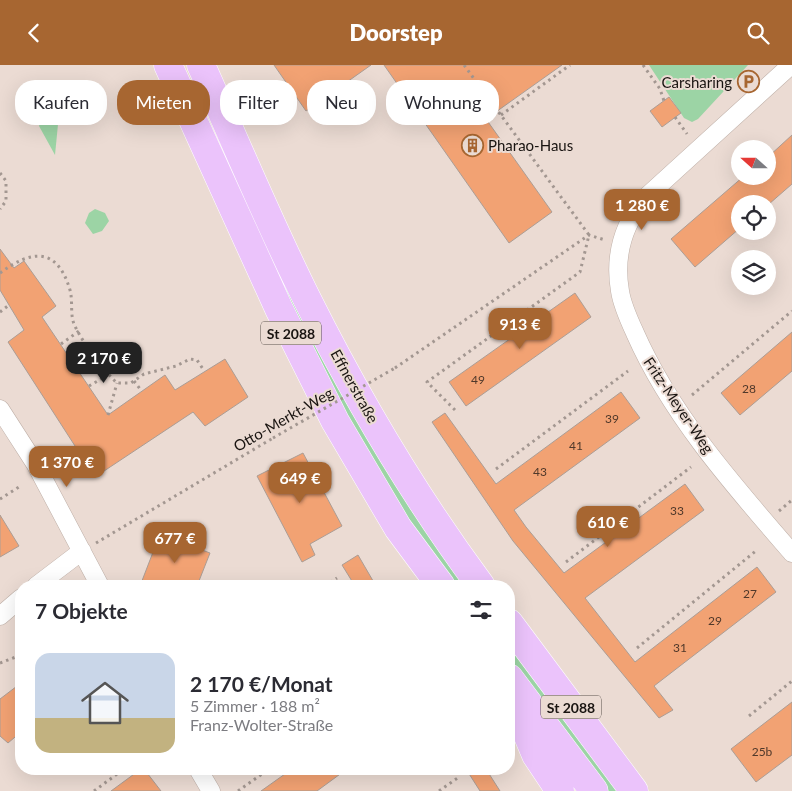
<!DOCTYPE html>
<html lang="de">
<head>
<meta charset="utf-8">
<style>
  :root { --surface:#fff; --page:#f7f7f7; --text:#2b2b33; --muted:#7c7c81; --line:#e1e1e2; --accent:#a76631 }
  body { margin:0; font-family:Lato,sans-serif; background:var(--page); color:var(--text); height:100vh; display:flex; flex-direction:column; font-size:19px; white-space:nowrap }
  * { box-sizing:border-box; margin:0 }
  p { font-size:16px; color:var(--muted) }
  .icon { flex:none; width:28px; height:28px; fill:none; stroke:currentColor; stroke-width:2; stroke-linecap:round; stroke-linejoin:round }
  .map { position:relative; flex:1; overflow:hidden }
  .sheet { position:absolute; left:15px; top:515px; width:500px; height:195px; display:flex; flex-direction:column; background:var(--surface); border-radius:20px; box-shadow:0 5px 20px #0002 }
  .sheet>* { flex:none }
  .top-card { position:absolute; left:15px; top:15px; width:500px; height:45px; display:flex; gap:10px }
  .needle { width:32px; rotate:291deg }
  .tools { position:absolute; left:731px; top:75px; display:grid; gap:10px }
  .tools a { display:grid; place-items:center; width:45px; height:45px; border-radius:50%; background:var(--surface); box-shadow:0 5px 20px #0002; font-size:25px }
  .price { position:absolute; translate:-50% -42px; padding:0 11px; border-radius:10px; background:var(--accent); color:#fff; font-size:16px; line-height:32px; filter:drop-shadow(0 1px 2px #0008) }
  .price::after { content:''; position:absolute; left:50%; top:30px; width:15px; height:11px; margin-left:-8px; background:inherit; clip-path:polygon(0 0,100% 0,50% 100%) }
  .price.current { background:#222; color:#fff }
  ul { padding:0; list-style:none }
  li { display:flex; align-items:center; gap:15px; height:125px; padding:0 20px }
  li+li { border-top:1px solid var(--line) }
  li span { display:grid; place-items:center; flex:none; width:140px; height:100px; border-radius:15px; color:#555 }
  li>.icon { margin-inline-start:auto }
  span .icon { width:60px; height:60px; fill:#fffc; stroke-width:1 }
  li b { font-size:21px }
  h2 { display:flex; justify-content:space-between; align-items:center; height:60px; padding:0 20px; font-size:21px }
  .pill { padding:0 18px; border-radius:20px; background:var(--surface); box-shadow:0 5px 20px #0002; font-size:18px; line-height:45px }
  .pill.current { background:var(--accent); color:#fff }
  header { display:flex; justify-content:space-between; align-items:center; height:65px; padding:0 20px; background:var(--accent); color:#fff; font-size:22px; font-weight:800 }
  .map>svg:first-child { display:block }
</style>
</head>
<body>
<header><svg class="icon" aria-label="back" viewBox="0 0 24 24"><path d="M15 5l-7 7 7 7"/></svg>Doorstep<svg class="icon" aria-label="search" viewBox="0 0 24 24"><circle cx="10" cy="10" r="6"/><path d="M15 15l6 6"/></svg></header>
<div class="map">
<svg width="792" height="726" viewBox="0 0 792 726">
  <rect width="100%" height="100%" fill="#ebdbd3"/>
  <path fill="#9cd4a5" d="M 649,0 L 748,0 L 698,54 L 692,57 L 684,53 Z
    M 46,37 L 59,49 L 55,90 L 39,61 Z
    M 95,144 L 105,148 L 109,156 L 102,166 L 93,169 L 85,158 L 89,148 Z
    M 261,173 L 338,320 L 466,521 L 455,521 L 403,448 L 330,324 Z
    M 509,582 L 618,726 L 605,726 L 601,722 L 509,598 Z"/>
  <path fill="#f2a273" stroke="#ab9d95" d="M 274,0 L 371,0 L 306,46 Z
    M 384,0 L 562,0 L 486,54 L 552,147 L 509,178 Z
    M 669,32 L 681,48 L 662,62 L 650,46 Z
    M 792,70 L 792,119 L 769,139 L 740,139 L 740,163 L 695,202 L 671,174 L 744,111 L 768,111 L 768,92 Z
    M 0,184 L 14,203 L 24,196 L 56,241 L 42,252 L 108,350 L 165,310 L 175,325 L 225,294 L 248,332 L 205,361 L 193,347 L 95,412 L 8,277 L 24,265 L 0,225 Z
    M 575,228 L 591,252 L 466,341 L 449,317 Z
    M 792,267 L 792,306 L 740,350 L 721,328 Z
    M 621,327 L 640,353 L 514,445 L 526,462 L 564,508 L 685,419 L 704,445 L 585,533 L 635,597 L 757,502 L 776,527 L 654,621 L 673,645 L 659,653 L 513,476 L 432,357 L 445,348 L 496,419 Z
    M 303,388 L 342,461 L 310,479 L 315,490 L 302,497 L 257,411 Z
    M 0,450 L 19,481 L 0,492 Z
    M 160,469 L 210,488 L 197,521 L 140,521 Z
    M 358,490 L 376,521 L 355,521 L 342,500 Z
    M 21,618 L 21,667 L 8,678 L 0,671 L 0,634 Z
    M 792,637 L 792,690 L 756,717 L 731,684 Z
    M 141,704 L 144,704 L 161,726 L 111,726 Z
    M 292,704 L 347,704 L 317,726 L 261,726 Z
    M 466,704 L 486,704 L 500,726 L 480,726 Z"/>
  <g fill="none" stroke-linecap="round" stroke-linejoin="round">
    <defs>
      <path id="street" d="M 791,0 L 645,133 C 623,160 614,191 620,226 C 622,240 629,255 635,268 C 671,350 734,421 792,488
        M 0,344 L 36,400 L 100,521
        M 36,521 L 82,486
        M 0,551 L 21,533
        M 198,704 L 211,726"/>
      <path id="highway" d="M 168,0 L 279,244 L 335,356 L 398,463 L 441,521
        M 201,0 C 236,78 269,158 307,234 C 357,334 415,432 481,521
        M 509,558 L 634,726
        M 509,613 L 594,726
        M 512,633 L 536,690 L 560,726"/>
    </defs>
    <use href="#street" stroke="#beafa7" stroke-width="19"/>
    <use href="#highway" stroke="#fff" stroke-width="29"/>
    <path stroke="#a39791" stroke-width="3" stroke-dasharray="2.5 4" stroke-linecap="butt" d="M 643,0 L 660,24 L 664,36
      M 501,50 L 570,0
      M 675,52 L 687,69
      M 0,108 L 6,116 L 6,136 L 0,144
      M 0,208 C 31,185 57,181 70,225 C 73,236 70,249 74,259 C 82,277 103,305 117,318 L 131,318 L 144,309 L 176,301 L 190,294 L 197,295 L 203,304
      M 0,247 L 9,240
      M 61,279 L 79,266
      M 395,303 L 589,170 L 605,175
      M 134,316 L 140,324
      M 89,321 L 108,310
      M 692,330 L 792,246
      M 455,345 L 427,317 L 580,207 L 589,170 L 464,0
      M 108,350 L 117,318
      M 496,404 L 628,306
      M 0,434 L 19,422
      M 779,446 L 792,435
      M 96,478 L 273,373
      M 566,497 L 691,402
      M 325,521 L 337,513
      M 637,583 L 757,485
      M 0,598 L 21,590
      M 749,651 L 792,616
      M 94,726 L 124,704
      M 238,726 L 269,704
      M 439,726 L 459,712"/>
    <use href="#street" stroke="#fff" stroke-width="18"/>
    <use href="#highway" stroke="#ebc3fb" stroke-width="28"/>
    <path stroke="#a39791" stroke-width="3" stroke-dasharray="2.5 4" stroke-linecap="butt" d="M 273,373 L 395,303"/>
  </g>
  <defs>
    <symbol id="parking-ring" viewBox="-11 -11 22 22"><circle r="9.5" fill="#ebdbd3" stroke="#a76631" stroke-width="1.5"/><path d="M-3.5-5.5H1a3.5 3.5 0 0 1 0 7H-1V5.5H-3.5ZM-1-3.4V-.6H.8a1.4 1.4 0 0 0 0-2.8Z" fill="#a76631"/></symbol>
    <symbol id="building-ring" viewBox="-11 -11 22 22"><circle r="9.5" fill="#ebdbd3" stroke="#a76631" stroke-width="1.5"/><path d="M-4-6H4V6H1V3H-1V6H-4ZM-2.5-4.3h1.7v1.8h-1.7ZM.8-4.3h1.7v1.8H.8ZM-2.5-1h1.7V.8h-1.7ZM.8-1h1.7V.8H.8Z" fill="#a76631"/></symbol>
  </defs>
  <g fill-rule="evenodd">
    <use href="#parking-ring" x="736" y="4" width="25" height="25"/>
    <use href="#building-ring" x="460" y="68" width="25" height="25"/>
  </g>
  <g text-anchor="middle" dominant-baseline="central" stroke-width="4" stroke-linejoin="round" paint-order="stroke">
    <g font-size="12" fill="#4f382a">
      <text x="478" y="314">49</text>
      <text x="749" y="323">28</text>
      <text x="612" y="353">39</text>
      <text x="576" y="380">41</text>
      <text x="540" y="406">43</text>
      <text x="677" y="445">33</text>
      <text x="750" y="528">27</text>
      <text x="715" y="555">29</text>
      <text x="680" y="582">31</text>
      <text x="762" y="686">25b</text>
    </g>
    <g fill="#ebdbd3" stroke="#58504b" stroke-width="1">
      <rect x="261" y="256.5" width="60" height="23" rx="4"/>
      <rect x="541" y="630.5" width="60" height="23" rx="4"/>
    </g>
    <g font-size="14" font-weight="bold" fill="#191411">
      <text x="291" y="268">St 2088</text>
      <text x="571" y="642">St 2088</text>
    </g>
    <g font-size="15" fill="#191411" stroke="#ebdbd3" text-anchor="end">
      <text x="732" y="17">Carsharing</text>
      <text x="488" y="80" text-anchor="start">Pharao-Haus</text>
    </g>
    <g font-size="15" fill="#191411" stroke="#ebdbd3">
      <text transform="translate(355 321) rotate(61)">Effnerstraße</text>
      <text transform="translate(679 340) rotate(56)">Fritz-Meyer-Weg</text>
      <text transform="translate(283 354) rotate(-30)">Otto-Merkt-Weg</text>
    </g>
  </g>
</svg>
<div class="tools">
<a><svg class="needle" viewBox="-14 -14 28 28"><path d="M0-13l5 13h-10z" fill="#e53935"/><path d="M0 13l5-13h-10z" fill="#7c7c81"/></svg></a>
<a><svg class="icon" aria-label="locate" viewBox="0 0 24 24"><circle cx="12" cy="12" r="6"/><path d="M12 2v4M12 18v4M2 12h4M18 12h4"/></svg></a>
<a><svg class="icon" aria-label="layers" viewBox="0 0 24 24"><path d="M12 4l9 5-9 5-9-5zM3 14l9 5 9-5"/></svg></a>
</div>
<b class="price" style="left:642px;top:166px">1 280 €</b>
<b class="price" style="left:520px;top:285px">913 €</b>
<b class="price current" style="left:104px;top:319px">2 170 €</b>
<b class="price" style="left:67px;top:423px">1 370 €</b>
<b class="price" style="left:300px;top:439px">649 €</b>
<b class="price" style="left:608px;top:483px">610 €</b>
<b class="price" style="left:175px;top:499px">677 €</b>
<div class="top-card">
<a class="pill">Kaufen</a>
<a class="pill current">Mieten</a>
<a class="pill">Filter</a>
<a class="pill">Neu</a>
<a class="pill">Wohnung</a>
</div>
<section class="sheet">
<h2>7 Objekte<svg class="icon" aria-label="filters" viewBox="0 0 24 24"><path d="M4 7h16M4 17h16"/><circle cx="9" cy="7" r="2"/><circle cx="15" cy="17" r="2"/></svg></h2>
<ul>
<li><span style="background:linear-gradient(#c9d6e8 65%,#c2b280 0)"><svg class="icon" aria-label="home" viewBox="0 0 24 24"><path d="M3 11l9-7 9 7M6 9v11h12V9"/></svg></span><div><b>2 170 €/Monat</b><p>5 Zimmer · 188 m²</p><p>Franz-Wolter-Straße</p></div></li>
</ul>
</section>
</div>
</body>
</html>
